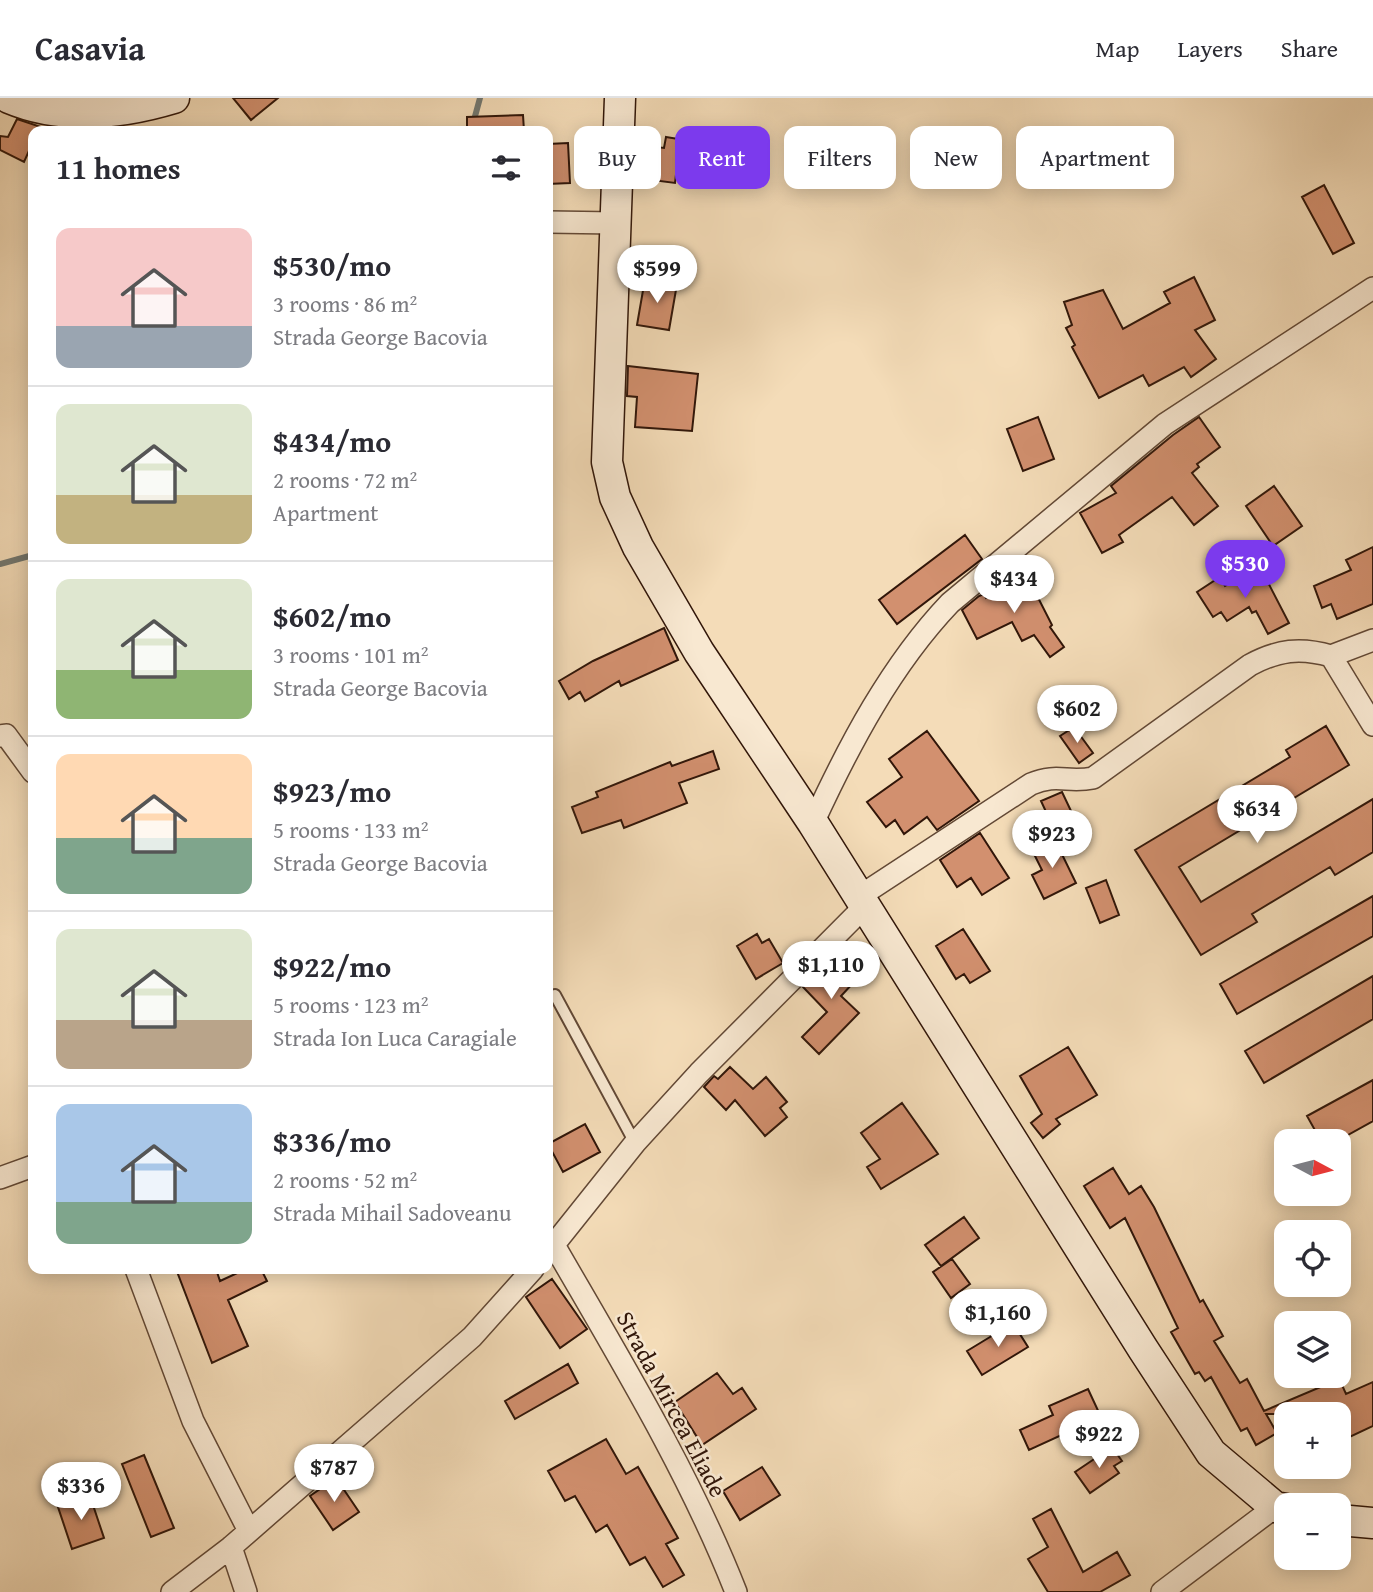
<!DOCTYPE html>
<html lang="en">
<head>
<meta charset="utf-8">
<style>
  :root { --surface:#fff; --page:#f2f2f3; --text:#2b2b33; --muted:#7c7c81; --line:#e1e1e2; --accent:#7c3aed }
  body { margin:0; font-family:"Gentium Book Plus",serif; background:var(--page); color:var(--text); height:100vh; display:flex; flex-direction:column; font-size:26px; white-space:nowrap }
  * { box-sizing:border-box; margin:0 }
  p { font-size:23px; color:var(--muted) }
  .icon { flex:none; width:38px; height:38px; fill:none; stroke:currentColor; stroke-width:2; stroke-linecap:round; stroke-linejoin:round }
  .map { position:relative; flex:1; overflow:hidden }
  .panel { position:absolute; left:28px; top:28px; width:525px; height:1148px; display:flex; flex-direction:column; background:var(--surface); border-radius:14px; box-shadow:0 4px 18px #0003 }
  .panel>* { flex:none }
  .banner { position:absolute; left:574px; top:28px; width:665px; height:63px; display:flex; gap:14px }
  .needle { width:46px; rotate:97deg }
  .fabs { position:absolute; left:1274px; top:1031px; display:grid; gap:14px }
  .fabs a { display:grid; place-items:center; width:77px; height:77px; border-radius:14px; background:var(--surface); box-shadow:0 4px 18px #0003; font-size:35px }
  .price { position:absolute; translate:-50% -60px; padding:0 16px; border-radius:24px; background:#fff; color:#222; font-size:23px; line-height:46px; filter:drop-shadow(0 2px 4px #0008) }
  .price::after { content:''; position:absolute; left:50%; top:42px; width:21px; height:16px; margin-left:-10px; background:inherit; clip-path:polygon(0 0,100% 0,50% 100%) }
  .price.on { background:var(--accent); color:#fff }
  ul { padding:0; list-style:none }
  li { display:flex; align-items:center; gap:21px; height:175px; padding:0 28px }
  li+li { border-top:2px solid var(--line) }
  li span { display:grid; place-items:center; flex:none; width:196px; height:140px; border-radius:14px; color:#555 }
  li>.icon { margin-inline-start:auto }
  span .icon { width:84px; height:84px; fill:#fffc; stroke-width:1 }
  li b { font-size:30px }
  h2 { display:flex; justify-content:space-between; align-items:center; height:84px; padding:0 28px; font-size:30px }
  .chip { padding:0 24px; border-radius:14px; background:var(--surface); box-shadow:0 4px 18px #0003; font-size:24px; line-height:63px }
  .chip.on { background:var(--accent); color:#fff }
  header { display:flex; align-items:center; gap:42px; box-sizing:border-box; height:98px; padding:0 35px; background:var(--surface); border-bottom:2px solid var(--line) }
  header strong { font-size:33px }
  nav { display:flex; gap:38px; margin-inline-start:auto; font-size:24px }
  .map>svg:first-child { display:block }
</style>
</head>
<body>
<header>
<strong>Casavia</strong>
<nav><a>Map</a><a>Layers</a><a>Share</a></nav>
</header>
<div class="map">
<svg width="1373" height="1494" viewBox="0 0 1373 1494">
  <rect width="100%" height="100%" fill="#f4dcb8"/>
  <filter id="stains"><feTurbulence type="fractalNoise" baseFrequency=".00286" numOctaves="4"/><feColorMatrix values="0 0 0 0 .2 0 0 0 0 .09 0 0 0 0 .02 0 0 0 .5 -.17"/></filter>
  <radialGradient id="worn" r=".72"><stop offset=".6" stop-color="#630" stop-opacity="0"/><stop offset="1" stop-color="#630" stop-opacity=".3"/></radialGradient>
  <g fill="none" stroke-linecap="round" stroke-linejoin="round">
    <path stroke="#727871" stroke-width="6" d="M 471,33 L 480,0
      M 0,466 L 33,457"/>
  </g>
  <path fill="#d2906f" stroke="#311609" stroke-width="2" d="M 233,0 L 278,0 L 251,22 Z
    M 523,17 L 524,33 L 467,33 L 467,19 Z
    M 17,21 L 41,29 L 39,33 L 33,33 L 33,44 L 24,64 L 0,52 L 0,38 L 8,39 Z
    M 666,39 L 703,45 L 701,62 L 678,59 L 675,85 L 644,81 L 649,48 L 664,50 Z
    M 568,45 L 570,85 L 548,86 L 548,46 Z
    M 1324,87 L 1354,145 L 1333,156 L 1302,99 Z
    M 1194,179 L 1215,222 L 1195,232 L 1216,261 L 1191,279 L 1184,269 L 1149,288 L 1143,277 L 1099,300 L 1072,249 L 1075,247 L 1066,230 L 1072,227 L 1064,204 L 1103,192 L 1123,231 L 1170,205 L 1164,194 Z
    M 645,181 L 677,186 L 669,232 L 637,227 Z
    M 628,268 L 698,276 L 692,333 L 635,329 L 637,299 L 627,298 Z
    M 1038,319 L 1054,361 L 1023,373 L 1007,331 Z
    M 1199,319 L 1220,349 L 1197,366 L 1199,369 L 1192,375 L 1218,408 L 1194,427 L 1172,399 L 1119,437 L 1123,444 L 1102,455 L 1080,415 L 1116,395 L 1111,388 L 1173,337 Z
    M 1274,388 L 1302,428 L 1273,448 L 1246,408 Z
    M 965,437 L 982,461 L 897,526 L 879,502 Z
    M 1373,449 L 1373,506 L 1337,521 L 1331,506 L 1322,510 L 1314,488 L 1351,472 L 1346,462 Z
    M 1260,469 L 1289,525 L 1268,536 L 1256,513 L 1252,515 L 1249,509 L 1227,523 L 1221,514 L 1213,519 L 1197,494 L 1220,479 L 1225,488 Z
    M 1027,478 L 1052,527 L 1050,529 L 1064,549 L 1050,559 L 1034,537 L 1022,543 L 1012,524 L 977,541 L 962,512 L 979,498 L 984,496 L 986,500 Z
    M 664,530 L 678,562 L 621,588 L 619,583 L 585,603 L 580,594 L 569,601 L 559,583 L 593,563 Z
    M 1326,628 L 1349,667 L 1179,769 L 1201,804 L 1373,701 L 1373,754 L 1335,777 L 1330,769 L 1252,816 L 1257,824 L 1201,857 L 1135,752 L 1290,659 L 1286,652 Z
    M 1074,629 L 1093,655 L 1079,665 L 1060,638 Z
    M 927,633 L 979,703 L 937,732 L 927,719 L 904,736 L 895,722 L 886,729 L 867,704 L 902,679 L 889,661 Z
    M 713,653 L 719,671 L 679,685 L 687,705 L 624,730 L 621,722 L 582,735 L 572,709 L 598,699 L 596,694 L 670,664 L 672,668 Z
    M 1062,694 L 1081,734 L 1060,744 L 1041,703 Z
    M 980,735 L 1009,780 L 982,797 L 971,780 L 957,789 L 940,762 Z
    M 1055,742 L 1076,785 L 1044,801 L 1032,777 L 1042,772 L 1032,752 Z
    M 1106,782 L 1119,817 L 1100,825 L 1086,790 Z
    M 1373,798 L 1373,838 L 1237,916 L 1220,886 Z
    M 963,831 L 990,873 L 970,885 L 964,876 L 956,881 L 936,848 Z
    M 757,836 L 762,845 L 769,841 L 783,865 L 756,881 L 737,848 Z
    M 841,851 L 855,865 L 845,875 L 854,884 L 841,898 L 859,915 L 819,956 L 802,939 L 827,914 L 803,889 Z
    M 1373,878 L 1373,921 L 1264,985 L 1245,953 Z
    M 1068,949 L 1097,997 L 1056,1021 L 1060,1026 L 1043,1040 L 1031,1025 L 1042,1016 L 1020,978 Z
    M 730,969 L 753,991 L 766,979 L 787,1004 L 780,1010 L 787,1019 L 765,1038 L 735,1002 L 726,1012 L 704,989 L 714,978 L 718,981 Z
    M 1373,982 L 1373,1023 L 1337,1043 L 1321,1043 L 1307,1018 Z
    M 902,1005 L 938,1056 L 881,1091 L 867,1069 L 880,1061 L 861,1035 Z
    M 585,1026 L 600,1054 L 563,1074 L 548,1046 Z
    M 1113,1070 L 1129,1096 L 1141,1088 L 1154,1109 L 1200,1204 L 1203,1202 L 1223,1238 L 1214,1243 L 1240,1285 L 1247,1281 L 1264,1313 L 1323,1288 L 1318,1278 L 1338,1278 L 1346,1296 L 1373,1284 L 1373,1328 L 1339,1344 L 1339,1316 L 1266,1316 L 1277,1335 L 1256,1347 L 1247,1330 L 1241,1333 L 1211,1279 L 1205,1283 L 1199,1274 L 1195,1276 L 1171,1234 L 1178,1230 L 1125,1120 L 1110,1130 L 1084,1088 Z
    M 964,1119 L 979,1140 L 941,1168 L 925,1147 Z
    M 952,1161 L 970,1186 L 951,1200 L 933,1174 Z
    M 176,1171 L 216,1171 L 220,1183 L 246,1171 L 261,1171 L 267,1183 L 228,1202 L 248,1248 L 212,1265 Z
    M 552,1181 L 587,1231 L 560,1250 L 526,1199 Z
    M 1013,1225 L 1028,1249 L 982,1277 L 967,1253 Z
    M 568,1266 L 578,1285 L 515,1321 L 505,1303 Z
    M 717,1275 L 733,1296 L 742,1290 L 756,1311 L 702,1347 L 675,1304 Z
    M 1088,1291 L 1101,1319 L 1029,1352 L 1020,1332 L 1053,1317 L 1049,1308 Z
    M 606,1341 L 626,1376 L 638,1369 L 678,1440 L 666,1446 L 684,1477 L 663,1489 L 645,1459 L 630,1467 L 607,1427 L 596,1434 L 575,1398 L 565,1403 L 548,1373 Z
    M 1112,1349 L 1122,1363 L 1114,1368 L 1119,1375 L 1090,1395 L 1075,1374 Z
    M 144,1357 L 174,1430 L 151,1439 L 122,1366 Z
    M 762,1369 L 780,1397 L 740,1422 L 723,1393 Z
    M 336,1380 L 359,1414 L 333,1432 L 310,1398 Z
    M 90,1398 L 104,1440 L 72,1451 L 58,1409 Z
    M 1051,1411 L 1083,1474 L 1117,1454 L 1130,1477 L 1100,1494 L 1048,1494 L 1028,1461 L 1048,1449 L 1033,1421 Z"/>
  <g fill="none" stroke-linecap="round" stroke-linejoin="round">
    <defs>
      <path id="lane" d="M 555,897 L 635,1045"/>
      <path id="street" d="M 548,124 L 616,125
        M 1331,558 L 1373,542
        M 0,638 L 6,637 L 33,674
        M 813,725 C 849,647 891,567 950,505 L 1165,326 L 1373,190
        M 860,798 L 1031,686 C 1057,675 1067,685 1093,680 L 1250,567 C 1278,552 1300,549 1331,558 L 1373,627
        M 0,1080 L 33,1068
        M 554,1147 C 618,1258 689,1374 736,1494
        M 548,1154 L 635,1045 L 699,975 L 866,807
        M 136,1171 L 193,1323 L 249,1433
        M 231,1449 L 246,1494
        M 172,1494 L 231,1449 L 472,1239 L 533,1171
        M 1162,1494 L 1275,1409"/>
      <path id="secondary" d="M 9,0 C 61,22 121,16 174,0
        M 620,0 L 607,364 L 615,399 L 638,449 L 699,554 L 813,725 L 1143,1251 L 1211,1355 L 1275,1409 L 1286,1411
        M 1339,1422 L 1373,1425"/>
    </defs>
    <use href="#lane" stroke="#624835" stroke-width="14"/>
    <use href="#street" stroke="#624835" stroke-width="24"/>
    <use href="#secondary" stroke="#311609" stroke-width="33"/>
    <use href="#lane" stroke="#f8e8d1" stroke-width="10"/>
    <use href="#street" stroke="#f8e8d1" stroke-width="21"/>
    <use href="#secondary" stroke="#f8e8d1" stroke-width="30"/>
  </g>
  <g text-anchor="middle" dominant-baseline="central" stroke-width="5" stroke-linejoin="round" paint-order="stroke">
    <g font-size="24" fill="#311609" stroke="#f8e8d1">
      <text transform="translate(672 1306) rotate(62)">Strada Mircea Eliade</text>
    </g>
  </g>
  <rect width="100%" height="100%" filter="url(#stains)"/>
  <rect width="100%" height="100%" fill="url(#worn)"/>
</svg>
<div class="fabs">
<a><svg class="needle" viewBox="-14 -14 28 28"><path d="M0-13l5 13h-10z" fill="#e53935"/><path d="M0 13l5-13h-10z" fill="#7c7c81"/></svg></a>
<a><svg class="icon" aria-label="locate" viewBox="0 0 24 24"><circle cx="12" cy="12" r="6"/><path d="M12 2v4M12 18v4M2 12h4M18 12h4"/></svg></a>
<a><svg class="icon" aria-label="layers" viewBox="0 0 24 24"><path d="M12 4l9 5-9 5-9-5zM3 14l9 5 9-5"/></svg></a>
<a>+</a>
<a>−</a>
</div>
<b class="price" style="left:657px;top:207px">$599</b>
<b class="price on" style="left:1245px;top:502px">$530</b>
<b class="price" style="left:1014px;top:517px">$434</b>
<b class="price" style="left:1077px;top:647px">$602</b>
<b class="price" style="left:1257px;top:747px">$634</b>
<b class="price" style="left:1052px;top:772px">$923</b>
<b class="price" style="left:831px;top:903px">$1,110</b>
<b class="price" style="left:998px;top:1251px">$1,160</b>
<b class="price" style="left:1099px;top:1372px">$922</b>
<b class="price" style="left:334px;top:1406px">$787</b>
<b class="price" style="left:81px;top:1424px">$336</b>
<div class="banner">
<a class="chip">Buy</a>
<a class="chip on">Rent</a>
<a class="chip">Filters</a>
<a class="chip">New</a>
<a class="chip">Apartment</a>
</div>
<section class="panel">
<h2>11 homes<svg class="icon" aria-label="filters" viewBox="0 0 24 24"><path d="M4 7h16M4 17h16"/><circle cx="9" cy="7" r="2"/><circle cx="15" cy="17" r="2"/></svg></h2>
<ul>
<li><span style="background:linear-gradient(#f6c9c9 70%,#9aa5b1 0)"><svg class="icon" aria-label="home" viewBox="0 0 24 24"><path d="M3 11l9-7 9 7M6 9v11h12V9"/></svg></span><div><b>$530/mo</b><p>3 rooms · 86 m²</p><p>Strada George Bacovia</p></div></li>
<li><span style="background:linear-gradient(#dfe7d0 65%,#c2b280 0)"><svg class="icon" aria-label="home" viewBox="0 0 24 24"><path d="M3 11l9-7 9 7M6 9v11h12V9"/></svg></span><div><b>$434/mo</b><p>2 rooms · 72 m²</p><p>Apartment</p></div></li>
<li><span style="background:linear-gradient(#dfe7d0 65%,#8fb573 0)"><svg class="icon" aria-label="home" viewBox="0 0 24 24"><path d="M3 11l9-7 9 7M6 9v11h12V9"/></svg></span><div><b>$602/mo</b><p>3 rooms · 101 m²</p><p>Strada George Bacovia</p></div></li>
<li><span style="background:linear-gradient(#ffd9b3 60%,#7fa58c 0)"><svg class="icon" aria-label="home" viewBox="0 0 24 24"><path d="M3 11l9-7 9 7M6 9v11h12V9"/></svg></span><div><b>$923/mo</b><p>5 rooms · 133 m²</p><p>Strada George Bacovia</p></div></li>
<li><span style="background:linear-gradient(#dfe7d0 65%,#b9a48a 0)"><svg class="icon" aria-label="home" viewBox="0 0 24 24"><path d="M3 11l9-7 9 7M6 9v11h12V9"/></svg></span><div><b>$922/mo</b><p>5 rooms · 123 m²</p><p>Strada Ion Luca Caragiale</p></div></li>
<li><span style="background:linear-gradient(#a9c7e8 70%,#7fa58c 0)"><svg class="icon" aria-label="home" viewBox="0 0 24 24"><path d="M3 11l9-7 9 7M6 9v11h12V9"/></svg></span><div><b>$336/mo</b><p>2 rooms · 52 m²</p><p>Strada Mihail Sadoveanu</p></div></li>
</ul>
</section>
</div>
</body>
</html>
